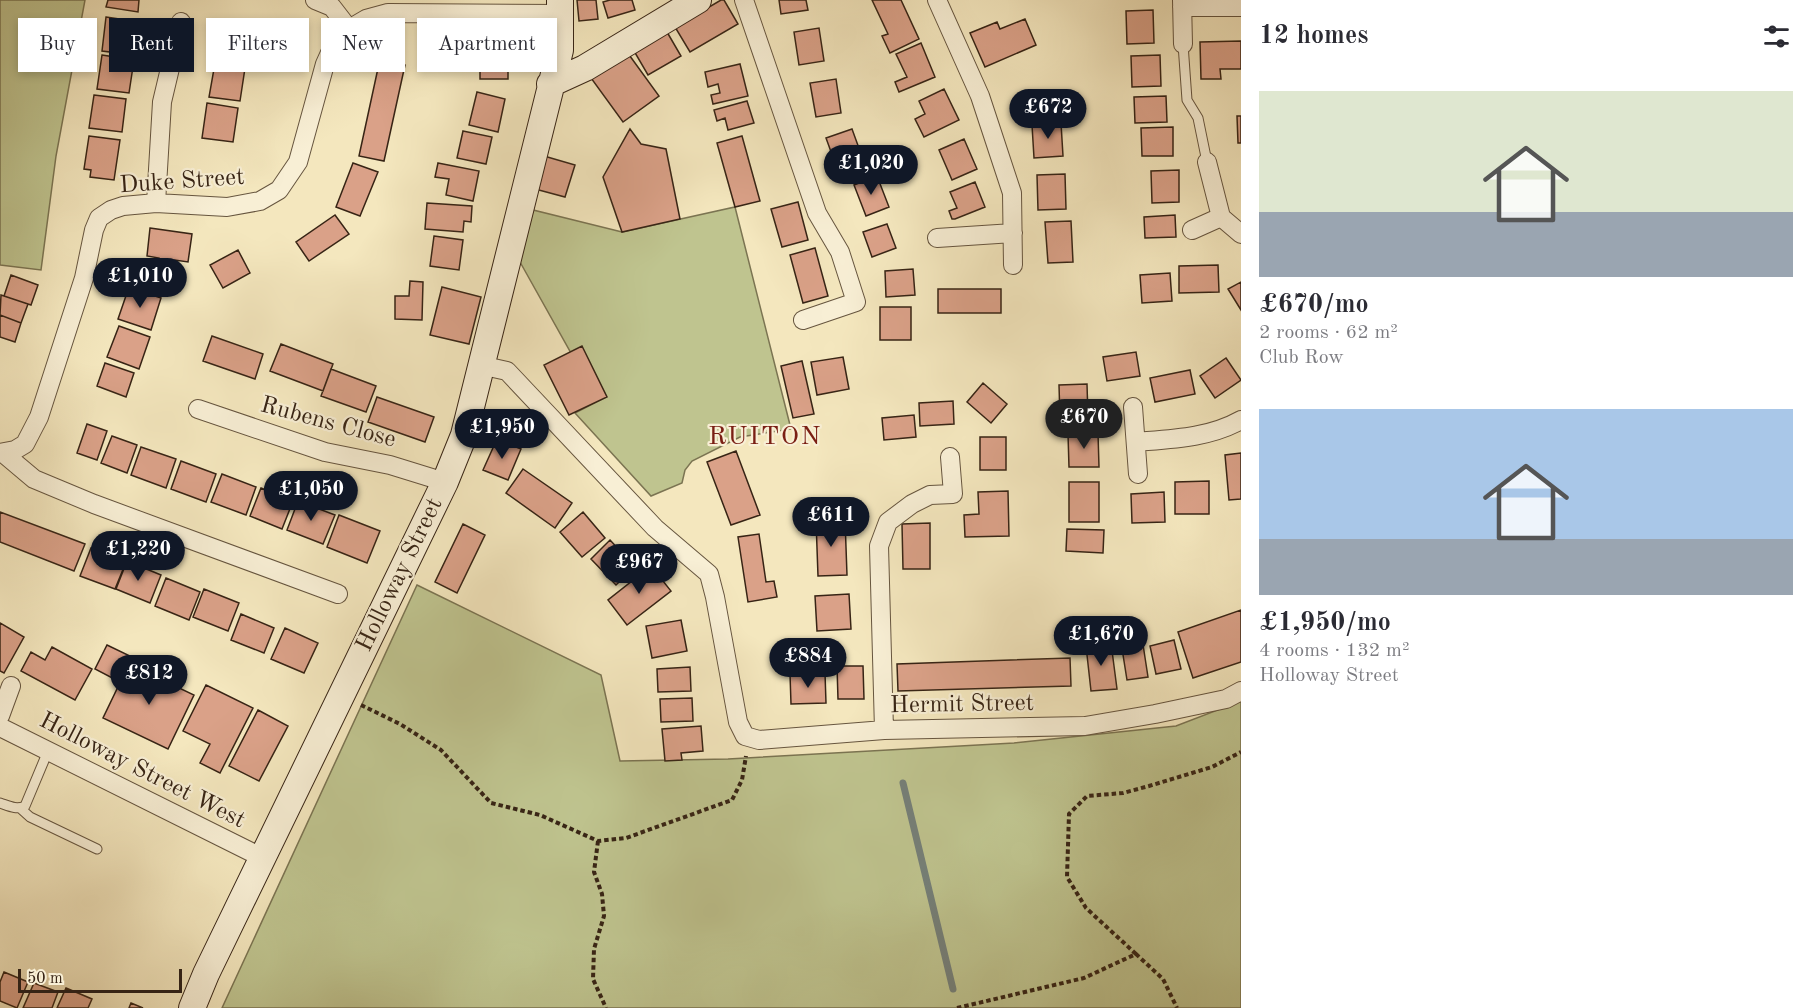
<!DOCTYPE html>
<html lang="en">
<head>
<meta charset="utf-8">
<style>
  :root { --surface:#fff; --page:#f2f2f3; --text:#2b2b33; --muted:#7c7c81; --accent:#111827 }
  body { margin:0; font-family:"Old Standard TT",serif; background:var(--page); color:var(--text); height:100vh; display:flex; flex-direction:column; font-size:22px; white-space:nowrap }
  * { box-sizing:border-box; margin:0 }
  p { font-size:20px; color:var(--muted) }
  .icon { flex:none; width:33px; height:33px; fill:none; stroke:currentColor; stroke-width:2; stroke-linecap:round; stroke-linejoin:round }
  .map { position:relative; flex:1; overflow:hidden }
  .side { display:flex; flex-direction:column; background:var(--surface); width:570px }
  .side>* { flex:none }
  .top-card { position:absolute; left:18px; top:18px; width:570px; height:54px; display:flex; gap:12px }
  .scale { position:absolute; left:18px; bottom:15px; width:164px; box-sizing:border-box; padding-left:6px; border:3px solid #372415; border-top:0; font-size:16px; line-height:21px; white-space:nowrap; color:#372415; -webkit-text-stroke:4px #f8efd5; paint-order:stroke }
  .price { position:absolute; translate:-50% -51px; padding:0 14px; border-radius:21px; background:var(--accent); color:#fff; font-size:20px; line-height:39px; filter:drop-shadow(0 2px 3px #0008) }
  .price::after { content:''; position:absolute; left:50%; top:36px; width:18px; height:14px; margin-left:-9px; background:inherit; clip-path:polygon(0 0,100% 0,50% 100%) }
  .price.active { background:#222; color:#fff }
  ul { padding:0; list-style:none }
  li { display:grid; align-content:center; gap:12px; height:318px; padding:0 18px }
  li span { display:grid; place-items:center; height:186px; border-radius:0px; color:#555 }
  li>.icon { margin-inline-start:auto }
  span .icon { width:108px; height:108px; fill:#fffc; stroke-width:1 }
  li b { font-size:26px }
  h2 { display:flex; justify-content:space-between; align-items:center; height:72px; padding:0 18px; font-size:26px }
  .chip { padding:0 21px; border-radius:0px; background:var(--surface); box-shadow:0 3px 9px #0003; font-size:21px; line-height:54px }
  .chip.active { background:var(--accent); color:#fff }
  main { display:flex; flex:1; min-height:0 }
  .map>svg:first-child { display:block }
</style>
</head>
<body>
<main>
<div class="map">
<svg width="1241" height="1008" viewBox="0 0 1241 1008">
  <rect width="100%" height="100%" fill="#f4e7be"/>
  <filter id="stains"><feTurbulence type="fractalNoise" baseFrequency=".00333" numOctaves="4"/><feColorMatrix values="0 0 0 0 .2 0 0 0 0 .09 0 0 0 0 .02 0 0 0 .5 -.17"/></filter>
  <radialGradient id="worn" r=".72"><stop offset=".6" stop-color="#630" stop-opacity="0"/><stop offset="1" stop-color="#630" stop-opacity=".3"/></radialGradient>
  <path fill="#bfc48f" stroke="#7b7452" stroke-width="1.5" d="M 0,0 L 85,0 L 56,156 L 41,270 L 0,265 Z
    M 735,207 L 791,429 L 740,437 L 692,461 L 685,470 L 682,483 L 651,496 L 575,413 L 606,397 L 571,353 L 520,262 L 533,210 L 622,232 Z
    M 417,585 L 601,675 L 620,761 L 728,759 L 1014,743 L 1176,726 L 1241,701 L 1241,1008 L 222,1008 Z"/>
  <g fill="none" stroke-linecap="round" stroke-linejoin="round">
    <path stroke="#758079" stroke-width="7" d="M 903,783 L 953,989"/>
  </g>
  <path fill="#daa188" stroke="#372415" stroke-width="1.5" d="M 108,0 L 139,0 L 138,12 L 106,7 Z
    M 577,0 L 596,0 L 598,19 L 579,21 Z
    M 610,0 L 632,0 L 635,10 L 608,18 L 603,2 Z
    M 721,0 L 724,0 L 738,24 L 690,52 L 675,27 Z
    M 779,0 L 806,0 L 808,10 L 781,14 Z
    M 872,0 L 901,0 L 919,39 L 890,53 L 882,36 L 888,34 Z
    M 1153,10 L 1154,43 L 1127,44 L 1126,11 Z
    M 106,17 L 139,22 L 134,55 L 102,51 Z
    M 1025,19 L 1036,45 L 985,67 L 970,33 L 997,22 L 1000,29 Z
    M 227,20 L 257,24 L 252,59 L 222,54 Z
    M 819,28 L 824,61 L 799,65 L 794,32 Z
    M 667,32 L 681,56 L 648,75 L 634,51 Z
    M 1241,41 L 1241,69 L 1220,69 L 1221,79 L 1201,79 L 1200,42 Z
    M 921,43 L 935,77 L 899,92 L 895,82 L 907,77 L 896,54 Z
    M 480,51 L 508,51 L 508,79 L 480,79 Z
    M 627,52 L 659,96 L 623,122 L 591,78 Z
    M 102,55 L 134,60 L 129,93 L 97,89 Z
    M 1160,55 L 1161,86 L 1132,87 L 1131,56 Z
    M 380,59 L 405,65 L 384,161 L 359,156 Z
    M 215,63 L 245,68 L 240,101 L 209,97 Z
    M 740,64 L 748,96 L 713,104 L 711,95 L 720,93 L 718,84 L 708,87 L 705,72 Z
    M 836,79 L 841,113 L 816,117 L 810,83 Z
    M 944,89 L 959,120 L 924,137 L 915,119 L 925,114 L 919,101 Z
    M 477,92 L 505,99 L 498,132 L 469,125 Z
    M 94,95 L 126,99 L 122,132 L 89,128 Z
    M 1166,96 L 1167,122 L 1135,123 L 1134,97 Z
    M 747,101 L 754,123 L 728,130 L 725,118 L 717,121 L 714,110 Z
    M 207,103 L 238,108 L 233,142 L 202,138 Z
    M 1237,116 L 1241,116 L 1241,143 L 1238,143 Z
    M 1061,123 L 1063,156 L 1034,158 L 1032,125 Z
    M 1173,127 L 1173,156 L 1142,156 L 1141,128 Z
    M 630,129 L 641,144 L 666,149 L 680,219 L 622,232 L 603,177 Z
    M 852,129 L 864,162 L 838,171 L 826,138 Z
    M 463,131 L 492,137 L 486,164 L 457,158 Z
    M 89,136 L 120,140 L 114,180 L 90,177 L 91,170 L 84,169 Z
    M 742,136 L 760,201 L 735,207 L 717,143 Z
    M 964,139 L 977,169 L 952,180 L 939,150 Z
    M 544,156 L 575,165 L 565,197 L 535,189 Z
    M 353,163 L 378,172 L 360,216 L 336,207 Z
    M 438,163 L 479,171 L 473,201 L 446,195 L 449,179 L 435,177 Z
    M 1179,170 L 1179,202 L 1152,203 L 1151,171 Z
    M 1065,174 L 1066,209 L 1038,210 L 1037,175 Z
    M 877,176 L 889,207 L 866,216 L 854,185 Z
    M 975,182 L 985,207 L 955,219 L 952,219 L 949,211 L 957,208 L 950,192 Z
    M 798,202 L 808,240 L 782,247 L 771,209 Z
    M 427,203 L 472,206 L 471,222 L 464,221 L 463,232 L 425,229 Z
    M 335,215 L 349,234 L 309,261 L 296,242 Z
    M 1175,215 L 1176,237 L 1145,238 L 1144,217 Z
    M 1071,221 L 1073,262 L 1048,263 L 1045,222 Z
    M 887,224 L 896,248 L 872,257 L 863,232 Z
    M 150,228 L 192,234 L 188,262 L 175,260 L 174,270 L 158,267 L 159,258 L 147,256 Z
    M 434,236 L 463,240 L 459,270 L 430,266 Z
    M 815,248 L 828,296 L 803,303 L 790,255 Z
    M 238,250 L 250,273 L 223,288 L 210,265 Z
    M 1218,265 L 1219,292 L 1179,293 L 1179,266 Z
    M 913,269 L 915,295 L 886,297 L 885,271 Z
    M 1170,273 L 1172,301 L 1142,303 L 1140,275 Z
    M 11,275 L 38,285 L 31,305 L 4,296 Z
    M 410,281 L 423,282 L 422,320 L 395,319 L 395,296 L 409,296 Z
    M 1241,282 L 1241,310 L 1228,289 Z
    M 129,287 L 161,298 L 151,330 L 118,319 Z
    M 442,287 L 481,297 L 469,344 L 430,335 Z
    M 938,289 L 1001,289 L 1001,313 L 938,313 Z
    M 1,295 L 28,304 L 21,323 L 0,315 Z
    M 880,307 L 911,307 L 911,340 L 880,340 Z
    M 0,315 L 21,323 L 15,342 L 0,337 Z
    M 119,326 L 150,337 L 139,369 L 107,357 Z
    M 212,336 L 263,354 L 255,379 L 203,361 Z
    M 281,344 L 333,364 L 323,391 L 270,371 Z
    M 582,346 L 607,397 L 569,415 L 544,365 Z
    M 1136,352 L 1140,376 L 1107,381 L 1103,357 Z
    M 843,357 L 849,389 L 817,395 L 811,362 Z
    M 1226,358 L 1241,380 L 1215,398 L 1200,376 Z
    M 802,361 L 814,414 L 793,418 L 781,366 Z
    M 105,363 L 134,373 L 126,397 L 97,386 Z
    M 331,369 L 376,386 L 366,412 L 321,396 Z
    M 1190,370 L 1195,394 L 1155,402 L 1150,378 Z
    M 983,383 L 1007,404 L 991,423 L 967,402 Z
    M 1087,384 L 1088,417 L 1060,418 L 1059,385 Z
    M 377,397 L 434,417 L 425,442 L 368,422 Z
    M 953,401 L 954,424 L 920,426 L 919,403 Z
    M 914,415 L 916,437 L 884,440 L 882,418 Z
    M 87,424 L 107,431 L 97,460 L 77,453 Z
    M 1098,433 L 1099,467 L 1069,467 L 1068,434 Z
    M 112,436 L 137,445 L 127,473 L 101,463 Z
    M 980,437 L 1006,437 L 1006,470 L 980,470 Z
    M 497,439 L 521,449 L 508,480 L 483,470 Z
    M 141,447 L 176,459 L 166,488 L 131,475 Z
    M 736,451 L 760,515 L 731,525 L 707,462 Z
    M 1241,453 L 1241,499 L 1229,500 L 1225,455 Z
    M 181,461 L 216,474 L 206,502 L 171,489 Z
    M 523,469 L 572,503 L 555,528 L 506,493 Z
    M 222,474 L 256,487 L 246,515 L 211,502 Z
    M 1209,481 L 1209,514 L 1175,514 L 1175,482 Z
    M 1069,482 L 1099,482 L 1099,522 L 1069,522 Z
    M 261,488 L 293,501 L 282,529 L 250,516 Z
    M 1008,491 L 1009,536 L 965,537 L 964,515 L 979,514 L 978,492 Z
    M 1164,492 L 1165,522 L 1132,523 L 1131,494 Z
    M 298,501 L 335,515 L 323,544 L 287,530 Z
    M 0,512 L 85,544 L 74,571 L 0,542 Z
    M 583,512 L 605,538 L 582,557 L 560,532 Z
    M 339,515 L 380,531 L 367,563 L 327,547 Z
    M 845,519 L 847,575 L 818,576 L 816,520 Z
    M 930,523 L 930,569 L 903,569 L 902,524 Z
    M 463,524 L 485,535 L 457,593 L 435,582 Z
    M 1067,529 L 1104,530 L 1103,553 L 1066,551 Z
    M 759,534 L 766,582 L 774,581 L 777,597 L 748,602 L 738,537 Z
    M 610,540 L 635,567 L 616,585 L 591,559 Z
    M 91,548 L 126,562 L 115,589 L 80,576 Z
    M 127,561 L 161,575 L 150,603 L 116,589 Z
    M 651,566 L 671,591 L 627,625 L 608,600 Z
    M 166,578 L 200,592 L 189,620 L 155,606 Z
    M 204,589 L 239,603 L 228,631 L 193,617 Z
    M 849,594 L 851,629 L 817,631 L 815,596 Z
    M 1241,610 L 1241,662 L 1193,678 L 1178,632 Z
    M 241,614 L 274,628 L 264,653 L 231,640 Z
    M 681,620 L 687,651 L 652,658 L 646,626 Z
    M 0,623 L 24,637 L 4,673 L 0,671 Z
    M 285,628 L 318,643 L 304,673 L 271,659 Z
    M 1142,638 L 1148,677 L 1127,680 L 1121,642 Z
    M 1174,640 L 1181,669 L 1156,674 L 1150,646 Z
    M 1111,643 L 1117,689 L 1091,691 L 1086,646 Z
    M 107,645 L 130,656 L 118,681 L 95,669 Z
    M 52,647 L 92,669 L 75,700 L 21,671 L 31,652 L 45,660 Z
    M 1070,658 L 1071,686 L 898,691 L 897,664 Z
    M 129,664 L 194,695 L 168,749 L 103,718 Z
    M 837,666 L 863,666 L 864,699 L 838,699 Z
    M 690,667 L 691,691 L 658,692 L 657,669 Z
    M 825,673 L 826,703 L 791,704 L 790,674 Z
    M 206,685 L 253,708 L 220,773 L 200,763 L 210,744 L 183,731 Z
    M 692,698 L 693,721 L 661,722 L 660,699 Z
    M 258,710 L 288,726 L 259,781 L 229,766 Z
    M 701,726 L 703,751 L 681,753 L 682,760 L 665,761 L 662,729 Z
    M 4,972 L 28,982 L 17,1008 L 0,1001 L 0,982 Z
    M 34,983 L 58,992 L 52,1008 L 23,1008 Z
    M 66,988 L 92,999 L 88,1008 L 57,1008 Z
    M 131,1003 L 143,1008 L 129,1008 Z"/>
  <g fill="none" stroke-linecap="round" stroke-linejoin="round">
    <defs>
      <path id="lane" d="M 1183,44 L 1187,100 L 1198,118 L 1207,162
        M 0,803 C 9,806 16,810 25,806 L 48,751
        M 20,808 L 30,817 L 97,849"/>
      <path id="street" d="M 315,0 L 332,7 L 349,29
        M 744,0 L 817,213 L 840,252 L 856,302 L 803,320
        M 937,0 L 980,96 L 1012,193 L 1013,265
        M 1182,0 L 1183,44
        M 1182,7 L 1241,7
        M 1207,162 L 1221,217 L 1241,234
        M 156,203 L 162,102 L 181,22
        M 1192,230 L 1221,217
        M 937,238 L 1013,233
        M 480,365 L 507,371 L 655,528 L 709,574 L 715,597 L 738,722 L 745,736 L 759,740 L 884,730 L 1085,726 L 1155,714 L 1226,699 L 1241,691
        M 1133,407 L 1138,474
        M 198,409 L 325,452 L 390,465 L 445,482
        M 1136,442 C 1172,439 1209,438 1241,420
        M 0,453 L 15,450 L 25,444 L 39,417 L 84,278 L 94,230 L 99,218 L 111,210 L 123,206 L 156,203 L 227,207 L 260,201 L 279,190 L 298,162 L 325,64 L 334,44 L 349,29 L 366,19 L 388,13 L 562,14
        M 3,453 L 34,479 L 94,504 L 338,594
        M 0,716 L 11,686
        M 0,727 L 263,858
        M 884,730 L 879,546 L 888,522 L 912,504 L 930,495 L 953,494 L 950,457"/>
      <path id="secondary" d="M 550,84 L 585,68 L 698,0
        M 192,1008 L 206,974 L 445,482 L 464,435 L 560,50 L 560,0"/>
    </defs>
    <use href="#lane" stroke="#66553f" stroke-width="11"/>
    <use href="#street" stroke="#66553f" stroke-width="20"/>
    <use href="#secondary" stroke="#372415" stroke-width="28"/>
    <path stroke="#372415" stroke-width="4" stroke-dasharray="4.5 3" stroke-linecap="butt" d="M 361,705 L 400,724 L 441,750 L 491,803 L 540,815 L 598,841 L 626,838 L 732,800 L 742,780 L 746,756
      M 598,841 L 594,872 L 602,894 L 604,916 L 594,949 L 593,979 L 606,1008
      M 1136,954 L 1086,908 L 1067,877 L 1069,814 L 1087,796 L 1123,793 L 1149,786 L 1212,767 L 1241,752
      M 957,1008 L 1084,978 L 1136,954 L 1163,979 L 1177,1008"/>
    <use href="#lane" stroke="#f8efd5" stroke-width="9"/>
    <use href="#street" stroke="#f8efd5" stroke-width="18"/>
    <use href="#secondary" stroke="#f8efd5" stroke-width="26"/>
  </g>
  <g text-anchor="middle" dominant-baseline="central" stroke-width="4.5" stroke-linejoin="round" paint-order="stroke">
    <g font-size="24" fill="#372415" stroke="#f8efd5">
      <text transform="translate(182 182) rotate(-4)">Duke Street</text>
      <text transform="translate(328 423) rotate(15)">Rubens Close</text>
      <text transform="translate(400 575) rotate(-64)">Holloway Street</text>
      <text transform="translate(962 705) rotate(-1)">Hermit Street</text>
      <text transform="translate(142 771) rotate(27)">Holloway Street West</text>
    </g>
    <g font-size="26" letter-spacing="1.5" fill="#7a1f14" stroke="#f8efd5">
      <text x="765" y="437">RUITON</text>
    </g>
  </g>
  <rect width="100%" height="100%" filter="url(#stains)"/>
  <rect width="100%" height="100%" fill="url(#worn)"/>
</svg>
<div class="scale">50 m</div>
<b class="price" style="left:1048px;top:140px">£672</b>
<b class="price" style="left:871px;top:196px">£1,020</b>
<b class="price" style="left:140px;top:309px">£1,010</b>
<b class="price active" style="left:1084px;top:450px">£670</b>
<b class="price" style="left:502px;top:460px">£1,950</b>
<b class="price" style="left:311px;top:522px">£1,050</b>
<b class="price" style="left:831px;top:548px">£611</b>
<b class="price" style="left:138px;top:582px">£1,220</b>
<b class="price" style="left:639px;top:595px">£967</b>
<b class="price" style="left:1101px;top:667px">£1,670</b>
<b class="price" style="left:808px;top:689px">£884</b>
<b class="price" style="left:149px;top:706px">£812</b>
<div class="top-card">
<a class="chip">Buy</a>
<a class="chip active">Rent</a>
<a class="chip">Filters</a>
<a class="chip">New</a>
<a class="chip">Apartment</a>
</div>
</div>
<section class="side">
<h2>12 homes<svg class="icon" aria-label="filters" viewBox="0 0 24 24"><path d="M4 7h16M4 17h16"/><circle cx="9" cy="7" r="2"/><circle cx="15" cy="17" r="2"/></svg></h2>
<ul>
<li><span style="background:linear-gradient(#dfe7d0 65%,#9aa5b1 0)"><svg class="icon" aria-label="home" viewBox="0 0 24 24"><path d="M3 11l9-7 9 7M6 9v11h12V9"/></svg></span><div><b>£670/mo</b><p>2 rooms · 62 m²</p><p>Club Row</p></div></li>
<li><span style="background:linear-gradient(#a9c7e8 70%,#9aa5b1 0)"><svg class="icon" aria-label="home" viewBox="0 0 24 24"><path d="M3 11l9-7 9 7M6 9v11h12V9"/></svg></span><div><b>£1,950/mo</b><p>4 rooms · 132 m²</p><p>Holloway Street</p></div></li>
</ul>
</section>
</main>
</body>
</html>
